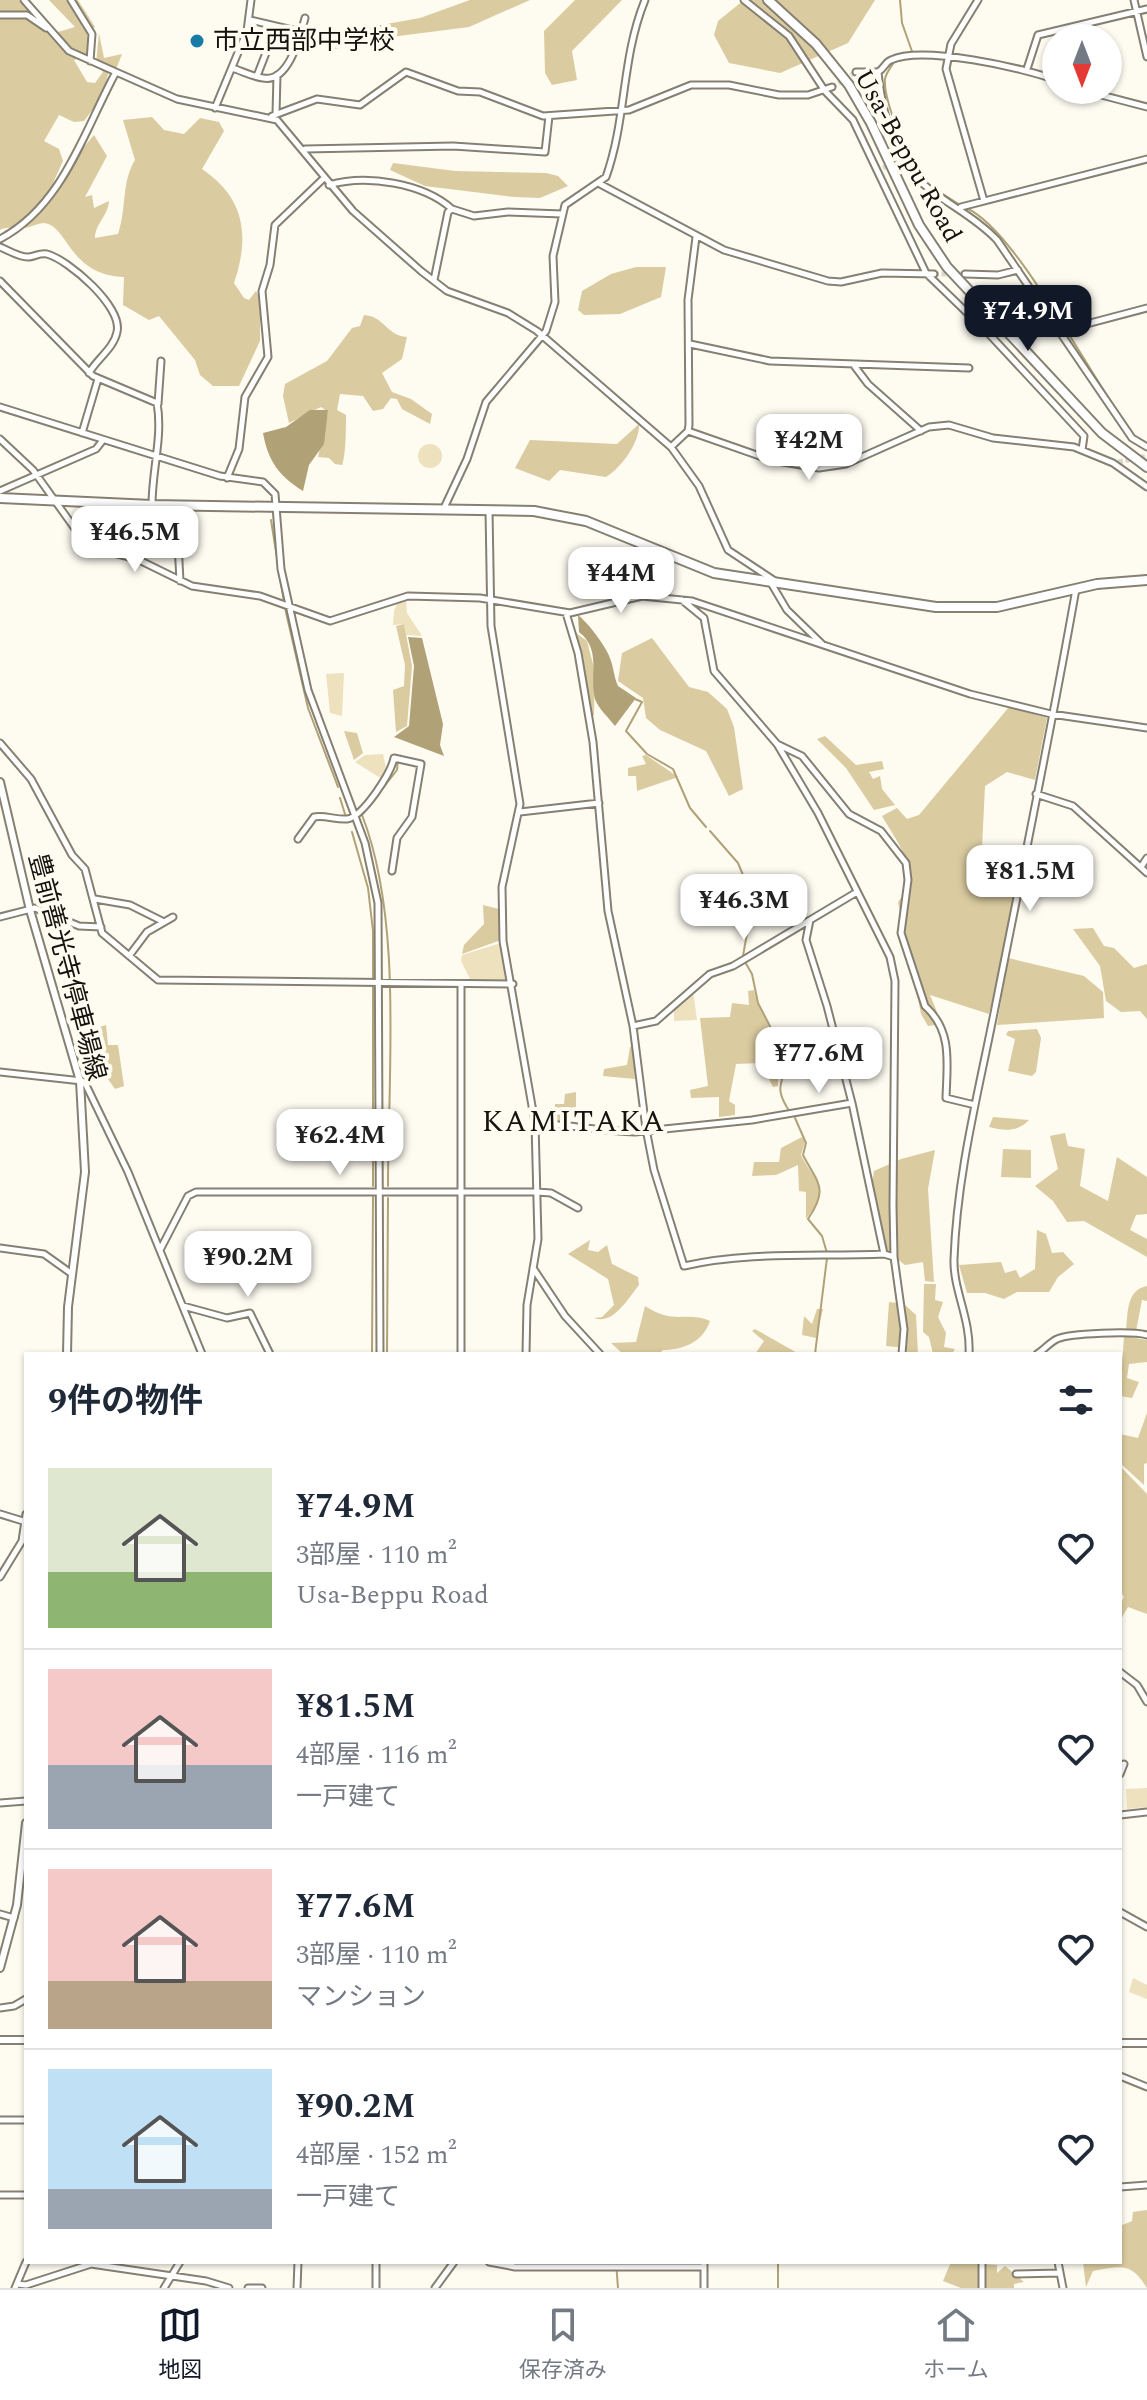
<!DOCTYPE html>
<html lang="ja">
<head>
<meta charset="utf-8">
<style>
  :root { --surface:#fff; --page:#f2f2f3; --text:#1f2937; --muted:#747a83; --line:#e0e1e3; --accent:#111827 }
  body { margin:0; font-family:Spectral,"Noto Sans JP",serif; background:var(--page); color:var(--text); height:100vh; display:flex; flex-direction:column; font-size:30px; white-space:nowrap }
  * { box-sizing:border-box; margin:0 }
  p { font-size:26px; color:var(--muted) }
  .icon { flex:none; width:44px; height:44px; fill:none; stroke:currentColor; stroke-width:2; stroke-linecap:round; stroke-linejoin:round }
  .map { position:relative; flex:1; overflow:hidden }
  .drawer { position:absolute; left:24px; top:1352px; width:1098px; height:912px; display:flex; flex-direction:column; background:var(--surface); border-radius:0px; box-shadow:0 2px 6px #0004 }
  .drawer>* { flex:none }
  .needle { width:52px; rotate:180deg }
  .fabs { position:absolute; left:1042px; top:24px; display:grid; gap:16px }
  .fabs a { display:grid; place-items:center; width:80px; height:80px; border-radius:50%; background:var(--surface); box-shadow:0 2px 6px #0004; font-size:40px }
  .price { position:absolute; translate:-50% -68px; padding:0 18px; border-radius:16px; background:#fff; color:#222; font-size:26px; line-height:52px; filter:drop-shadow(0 2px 4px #0008) }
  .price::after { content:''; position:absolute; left:50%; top:48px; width:24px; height:18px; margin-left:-12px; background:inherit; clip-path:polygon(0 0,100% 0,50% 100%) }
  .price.on { background:var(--accent); color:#fff }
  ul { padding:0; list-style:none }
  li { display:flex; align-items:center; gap:24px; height:200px; padding:0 24px }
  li+li { border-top:2px solid var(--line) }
  li span { display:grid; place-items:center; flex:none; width:224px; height:160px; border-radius:0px; color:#555 }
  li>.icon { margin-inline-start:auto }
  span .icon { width:96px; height:96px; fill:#fffc; stroke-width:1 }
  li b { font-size:34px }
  h2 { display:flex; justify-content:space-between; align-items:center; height:96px; padding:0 24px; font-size:34px }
  .dock { display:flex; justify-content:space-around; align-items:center; height:112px; border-top:2px solid var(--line); background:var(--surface); font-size:22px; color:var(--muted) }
  .dock a { display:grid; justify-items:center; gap:4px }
  .dock .on { color:var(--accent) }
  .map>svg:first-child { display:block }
</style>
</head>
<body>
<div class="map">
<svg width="1147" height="2288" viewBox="0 0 1147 2288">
  <rect width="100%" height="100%" fill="#fefbf1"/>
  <path fill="#ede1be" d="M418 456a12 12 0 1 1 24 0a12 12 0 1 1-24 0Z
    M 399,600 L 406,600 L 407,613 L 422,636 L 406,635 L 404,624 L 393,625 L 394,611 Z
    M 344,673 L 342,716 L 330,713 L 326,674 Z
    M 383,754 L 387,773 L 382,779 L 355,762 L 365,755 Z
    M 501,943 L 511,982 L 472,983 L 461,961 L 462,955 Z
    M 693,991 L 697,1020 L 674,1021 L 674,1008 Z
    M 1147,1788 L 1147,1807 L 1127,1809 L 1126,1789 Z
    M 1133,1978 L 1147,1985 L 1147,1999 L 1129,1992 Z"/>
  <path fill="#dacba0" d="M 0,0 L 19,0 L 51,34 L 75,27 L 49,0 L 78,0 L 95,27 L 88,33 L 89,54 L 74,60 L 87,82 L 95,83 L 103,72 L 96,64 L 99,33 L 104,58 L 122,54 L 117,67 L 109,70 L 103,96 L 84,121 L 74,122 L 59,115 L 44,141 L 59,149 L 63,161 L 53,183 L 94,135 L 107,156 L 85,197 L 92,195 L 94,208 L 109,201 C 108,216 95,224 95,238 L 118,234 C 127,208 121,183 135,160 L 123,120 L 152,117 L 164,130 L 184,134 L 200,118 L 219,122 L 224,131 L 202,169 C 245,198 250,236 234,283 L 244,298 L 249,300 L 256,291 L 260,298 L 260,341 L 239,386 L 213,386 L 200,375 L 195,360 L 159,316 L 149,320 L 123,305 L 124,277 C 68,275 69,226 44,223 C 38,223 31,227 25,228 C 16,229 8,226 0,230 Z
    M 470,0 L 530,0 L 469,27 L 375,39 L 335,49 L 336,33 L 420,18 Z
    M 575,0 L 622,0 L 572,51 L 577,80 L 552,85 L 545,73 L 544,31 Z
    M 744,0 L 875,0 L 848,43 L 780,73 L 729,63 L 714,35 L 718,21 Z
    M 393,163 L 455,171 L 546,173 L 558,176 L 568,186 L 540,198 L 515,197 L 425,186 L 390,170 Z
    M 636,267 L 666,267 L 661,297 L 620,314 L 584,315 L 578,310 L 582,291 L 611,274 Z
    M 364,315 C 384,316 387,336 407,337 L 402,359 L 382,373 L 392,392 L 411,399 L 432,414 L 430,424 L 402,409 L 397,399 L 391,398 L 383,409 L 373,411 L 363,396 L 340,394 L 337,410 L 346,415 C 346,427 346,455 342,465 L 335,464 L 329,458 L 318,457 L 328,412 L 321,407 L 289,423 L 283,396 L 285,384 L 327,361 L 352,328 L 360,326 Z
    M 639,424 C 640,442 621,468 606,477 L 560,470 L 549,481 L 515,468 L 530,440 L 617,444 Z
    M 404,624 L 412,666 L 407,726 L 396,732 L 393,690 L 404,686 L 405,665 L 396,626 Z
    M 576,633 L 587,641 L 595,672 L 594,715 L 588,717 L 583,657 Z
    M 652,638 L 689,687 L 708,692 L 727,709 L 734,727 L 743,789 L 729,796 L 706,751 L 660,730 L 646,718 L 643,698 L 618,681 L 622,653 Z
    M 1009,707 L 1047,718 L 1035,780 L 1007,772 L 985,786 L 982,848 L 989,861 L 1021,872 L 989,1014 L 930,995 L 942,1024 L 928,1026 L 921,1014 L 898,902 C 923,872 898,844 882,816 L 897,808 L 907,819 L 919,815 Z
    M 344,731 L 357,733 L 363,753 L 354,760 Z
    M 825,736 L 856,765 L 882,761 L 884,769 L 869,772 L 873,779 L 880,776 L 882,789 L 895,805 L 874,810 L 846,768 L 817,739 Z
    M 646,755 L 678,777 L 637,791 L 636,776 L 628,776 L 628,768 L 646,764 L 642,756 Z
    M 483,905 L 503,910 L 501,940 L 462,954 L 464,945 L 484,924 Z
    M 1093,928 L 1104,946 L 1114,948 L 1134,968 L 1147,964 L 1147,1019 L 1140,1011 L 1121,1012 L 1106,1001 L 1100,966 L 1073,929 Z
    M 1008,958 L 1084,976 L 1103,992 L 1104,1018 L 997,1025 Z
    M 754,990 C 758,1014 787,1046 785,1066 L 778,1074 L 778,1086 L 773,1087 L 761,1063 L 736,1064 L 729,1101 L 735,1105 L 735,1115 L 719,1117 L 719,1097 L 691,1098 L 690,1090 L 708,1086 L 700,1018 L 730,1017 L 732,1003 L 749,1005 L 748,991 Z
    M 106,1025 L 108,1045 L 118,1045 L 124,1086 L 115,1089 L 76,1034 Z
    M 1037,1029 L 1041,1038 L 1036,1072 L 1032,1076 L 1008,1071 L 1015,1039 L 1006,1035 L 1008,1031 Z
    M 630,1047 L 633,1047 L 635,1079 L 603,1076 L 604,1069 L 627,1065 Z
    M 576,1092 L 576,1112 L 568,1112 L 566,1123 L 553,1122 L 555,1104 L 564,1104 L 565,1094 Z
    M 993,1117 L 1029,1120 C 1018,1132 1004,1131 989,1127 Z
    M 1065,1133 L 1068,1146 L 1085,1149 L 1080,1186 L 1108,1201 L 1117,1157 L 1147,1177 L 1147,1214 L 1136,1215 L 1130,1230 L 1147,1239 L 1147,1257 L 1084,1221 L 1067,1222 L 1053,1201 L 1035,1186 L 1058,1169 L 1050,1136 Z
    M 802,1137 L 805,1142 L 801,1155 C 816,1185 832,1185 806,1219 L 806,1192 L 799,1191 L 798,1165 L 776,1175 L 752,1176 L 754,1162 L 779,1162 L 781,1148 Z
    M 1003,1149 L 1031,1150 L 1031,1178 L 1001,1177 Z
    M 935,1150 L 928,1189 L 934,1282 L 925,1281 L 923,1262 L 905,1265 L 885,1250 L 872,1184 L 874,1171 L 901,1159 Z
    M 1037,1230 L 1046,1234 L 1052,1253 L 1063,1252 L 1074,1264 L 1058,1277 L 1049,1292 L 1017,1292 L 1004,1299 L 985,1293 L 967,1293 L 959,1265 L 1001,1262 L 1005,1273 L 1016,1270 L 1020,1278 L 1035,1269 Z
    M 590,1240 L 588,1250 L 598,1252 L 607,1245 L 612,1264 L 638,1277 L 639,1285 C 627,1300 613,1325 594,1318 L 602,1317 L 614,1305 L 608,1279 L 568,1254 Z
    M 924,1284 L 936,1284 L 935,1300 L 943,1302 L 938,1317 L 946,1333 L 944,1347 L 955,1349 L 952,1354 L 933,1354 L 929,1337 L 923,1332 Z
    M 1147,1286 L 1147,1301 L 1142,1300 L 1136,1331 L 1126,1331 C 1128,1313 1126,1290 1147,1286 Z
    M 889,1302 L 904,1304 L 916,1315 L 918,1354 L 908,1354 L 906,1348 L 886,1346 Z
    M 645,1306 C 676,1326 685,1310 710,1321 C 703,1342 683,1350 663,1350 L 659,1354 L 623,1354 L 611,1343 L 636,1342 Z
    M 817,1309 L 823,1309 L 816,1338 L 802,1335 L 804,1316 L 812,1324 Z
    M 755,1329 L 799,1354 L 755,1354 L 764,1341 L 752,1331 Z
    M 1124,1336 L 1147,1340 L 1147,1362 L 1129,1364 L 1127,1378 L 1139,1382 L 1132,1398 L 1120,1396 Z
    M 1147,1413 L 1147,1463 L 1144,1464 L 1144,1485 L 1120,1463 L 1120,1434 L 1138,1438 Z
    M 1120,1466 L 1147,1494 L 1147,1614 L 1128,1607 L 1120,1621 L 1120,1604 L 1124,1597 L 1120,1590 Z
    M 1147,2210 L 1147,2288 C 1131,2262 1121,2266 1093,2271 L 1086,2287 L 1083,2262 L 1120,2262 L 1120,2226 L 1132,2221 L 1133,2212 Z
    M 951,2262 L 997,2265 L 997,2273 L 1005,2266 L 1024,2282 L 1014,2284 L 1014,2288 L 961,2288 L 943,2281 Z"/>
  <path fill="#b0a177" d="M 310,410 L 328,410 L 324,444 L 309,465 L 303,491 C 279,476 268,461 263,433 L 286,427 Z
    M 578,615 C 589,624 607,647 611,661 C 614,670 614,677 618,686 L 636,698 L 615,726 C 609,718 598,708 595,699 C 589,675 602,650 579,632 Z
    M 408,637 L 422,638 L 443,724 L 440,745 L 444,756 L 394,737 L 409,726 L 414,666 Z"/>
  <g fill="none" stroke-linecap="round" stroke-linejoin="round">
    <path stroke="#b0a177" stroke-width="2" d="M 900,0 L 902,23 L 914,57 L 894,62 C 891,67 886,73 885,79 C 883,101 910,164 924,181
      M 929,185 L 960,205
      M 966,208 C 1018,230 1095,388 1137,439
      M 271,520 L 284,602
      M 285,608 L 308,708 L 338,787
      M 635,699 L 642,702 L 626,731 L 647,754 L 673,769 L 690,808 L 706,827
      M 340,798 L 345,814
      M 710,831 L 738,863 L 753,899 L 743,956
      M 352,832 L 368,888 L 373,931 L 373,1186
      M 745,962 L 752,974 L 758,1003 L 787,1059 C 784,1083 772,1086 790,1112
      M 795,1118 L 806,1143 L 803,1155 C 818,1184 829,1188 808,1219 L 822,1236 L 827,1253
      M 388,1186 C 388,1072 403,920 362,815 L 397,770 L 398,759
      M 372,1354 L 373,1197
      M 387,1354 L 388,1198
      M 815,1354 L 827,1258
      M 616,2262 L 618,2288
      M 778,2288 L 778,2262"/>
    <path stroke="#dbd8cf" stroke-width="5" stroke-dasharray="5 2.5" stroke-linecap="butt" d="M 832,87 L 856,72
      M 883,168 L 898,161
      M 934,274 L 965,274
      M 1118,462 L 1147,456"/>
    <defs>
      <path id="minor" d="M 24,0 L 69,51 L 116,72
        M 71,0 L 92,34 L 90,61
        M 744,0 L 789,36 L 825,91 L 853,120 L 926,273 L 989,334 L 1084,436 L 1082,450
        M 978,0 L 951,44 L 946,69 L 984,201
        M 1134,0 L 1147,57
        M 0,15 L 27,15 L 46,28
        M 250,20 L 301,32
        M 232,68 C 242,71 253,77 263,78 C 289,83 300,36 305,18
        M 1027,69 L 1038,35 L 1147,9
        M 856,72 L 878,72
        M 878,72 C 882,113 894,161 928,188 C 952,207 976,218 997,240 L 1132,438 L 1147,447
        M 878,72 C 885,68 885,62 891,60 C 922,45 1024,68 1056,80
        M 257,76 L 276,27
        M 1082,90 L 1147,107
        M 215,108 L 247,31 L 251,0
        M 276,114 L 277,75
        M 272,116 L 317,99 L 360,105 L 406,72 L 458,91 L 480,92 L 543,116 L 629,110 L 691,85 L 729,85 L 779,95 L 808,95 L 832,87
        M 305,149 L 453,146 L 545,152 L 549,116
        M 600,184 L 724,250 L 828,281 L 841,282 L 882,273 L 934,274
        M 329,185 C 366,174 423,183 452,209
        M 961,207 L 1147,159
        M 0,239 C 63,206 84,131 116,72 L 177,99 L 277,120 L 353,211 L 421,271 L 447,291 L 508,313 L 537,331 L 671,447 L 699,486 L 728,550 L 775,581
        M 0,247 C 8,250 20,258 29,257 C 36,256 39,253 47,254 C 69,260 123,307 117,332 C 114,348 97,359 89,373
        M 965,274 L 998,275 L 1018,270
        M 434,280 L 448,212 L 452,209 L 474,216 L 508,212 L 562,214
        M 0,281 L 93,376 L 157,403 C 163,436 152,470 152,505
        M 1060,331 L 1147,308
        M 690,344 L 770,361 L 969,368
        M 853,364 L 868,384 L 921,431
        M 158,404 L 161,361
        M 0,407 L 220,476 L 263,482 L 275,494 L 281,569 L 308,690 L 365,843 L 378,903 L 380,1354
        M 688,431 L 771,460 L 819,468 L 846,464 L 929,427 L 949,425 L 993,438 L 1074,447 L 1113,463 L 1147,487
        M 82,433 L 98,379
        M 0,439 L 33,470 L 88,547 L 137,559 L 192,586 L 260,596 L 330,621 L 408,596 L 480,598 L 570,613 L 642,596 L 692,601 L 970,694 L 1051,714 L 1147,728
        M 671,447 L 688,431 L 689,425 L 688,300 L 696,237
        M 227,478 L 239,449 L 245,397 L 268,357 L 262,291 L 270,265 L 275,225 L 324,178
        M 0,491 L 96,449 L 103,440
        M 444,508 L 467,459 L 486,402 L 546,331 L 555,302 L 553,256 L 565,205 L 606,177 C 627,118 621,59 645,0
        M 489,510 L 491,626 L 520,804 L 502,887 L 503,941 L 535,1123 L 538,1239 L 527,1305 L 526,1354
        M 178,543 L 180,581
        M 771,583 L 787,610 L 822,644
        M 682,600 L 704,618 L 714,671 L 777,744 L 818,813 L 890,957 L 895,981 L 893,1206 L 894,1257 L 904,1329 L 902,1354
        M 566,613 L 578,653 L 593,742 L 608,911 L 633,1026 L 646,1129 L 654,1170 L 684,1266 C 748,1251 819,1257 884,1254 L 894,1257
        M 0,743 L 31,779 L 72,855 L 85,869 L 102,933 L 158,980 L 513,984
        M 777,744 L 802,756 L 849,814 L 881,831 L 906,863 L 908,880 L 901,933 L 925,1006 C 953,1031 947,1064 946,1098 L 975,1105
        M 1036,794 L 1073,806 L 1147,873
        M 520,812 L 599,803
        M 298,839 L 314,817 C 325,815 336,820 347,819 C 363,817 391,773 394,758 L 421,764 L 412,817 L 397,838 L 392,871
        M 1141,867 L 1147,858
        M 95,899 L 130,905 L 164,922
        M 0,917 L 35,908 L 79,926 L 101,927
        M 810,920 L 806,940 L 827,1006 L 852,1103 L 884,1254
        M 129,956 L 147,932 L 173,917
        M 633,1026 L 656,1021 L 710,974 L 733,966 L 857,892
        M 0,1072 L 82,1081 L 86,1085 L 128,1172 L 202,1354
        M 535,1123 C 569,1125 603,1131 635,1132 L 752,1120 L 852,1103
        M 0,1248 L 44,1254 L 72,1274
        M 160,1250 L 188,1196 L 196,1192 L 537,1192 L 551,1193 L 578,1208
        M 533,1268 L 565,1316 L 600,1354
        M 183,1306 L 227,1318 L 250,1313 L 270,1354
        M 461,1354 L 461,984
        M 969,1354 C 971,1319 953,1290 954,1259 C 957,1175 978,1094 994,1013 C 1022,871 1051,731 1076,589
        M 1037,1354 C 1044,1350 1050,1342 1057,1339 C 1070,1333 1133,1331 1147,1335
        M 0,1514 L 23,1521
        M 0,1577 L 22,1541 L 26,1514
        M 1120,1672 L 1137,1685 L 1147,1702
        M 1120,1774 L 1124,1764
        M 0,1803 L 26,1801
        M 1120,1815 L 1147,1812
        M 1120,1912 L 1147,1927
        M 0,1914 L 14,1918
        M 0,2008 L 14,2006 L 26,1999
        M 1120,2076 L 1147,2087
        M 0,2120 L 26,2120
        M 1120,2187 L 1147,2185
        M 0,2195 L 26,2195
        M 489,2262 L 515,2267 L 704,2267
        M 1058,2262 L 1063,2288
        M 1016,2274 L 1060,2273
        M 18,2284 L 26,2285 L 91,2264 L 206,2281 L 229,2288
        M 15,2288 L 26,2262
        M 164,2288 L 180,2262
        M 248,2288 L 262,2288
        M 297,2288 L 298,2262
        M 376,2288 L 376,2262
        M 435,2288 L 454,2262
        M 704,2288 L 704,2262
        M 982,2288 L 982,2262"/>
      <path id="major" d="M 0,782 L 30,910 L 80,1081 L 85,1172 L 68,1307 L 67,1354
        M 0,1968 L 17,1905 L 26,1823
        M 0,2040 L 26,2040
        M 1120,2043 L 1147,2043"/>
      <path id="highway" d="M 768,0 L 816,44 L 849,85 L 871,123 L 919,225 L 947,267 L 1102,433 L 1147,467
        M 0,498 L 152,505 L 534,511 L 586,521 L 714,573 L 936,607 L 997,607 L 1097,584 L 1147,580"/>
    </defs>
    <use href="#minor" stroke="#858071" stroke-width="9"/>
    <use href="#major" stroke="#858071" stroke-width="10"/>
    <use href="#highway" stroke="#858071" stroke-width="12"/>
    <use href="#minor" stroke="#fff" stroke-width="5"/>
    <use href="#major" stroke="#fff" stroke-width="6"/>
    <use href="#highway" stroke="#fff" stroke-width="8"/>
  </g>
  <circle fill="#187ba7" stroke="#fefbf1" stroke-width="3" cx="197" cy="41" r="8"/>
  <g text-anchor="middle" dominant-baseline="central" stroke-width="8" stroke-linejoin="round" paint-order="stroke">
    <g font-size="26" fill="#15130e" stroke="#fefbf1" text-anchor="start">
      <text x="213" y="41">市立西部中学校</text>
    </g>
    <g font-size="26" fill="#15130e" stroke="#fefbf1">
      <text transform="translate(908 156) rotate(61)">Usa-Beppu Road</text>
      <text transform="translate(67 967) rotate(75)">豊前善光寺停車場線</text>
    </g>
    <g font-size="30" letter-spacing="2" fill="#15130e" stroke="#fefbf1">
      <text x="574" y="1122">KAMITAKA</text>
    </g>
  </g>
</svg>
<div class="fabs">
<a><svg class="needle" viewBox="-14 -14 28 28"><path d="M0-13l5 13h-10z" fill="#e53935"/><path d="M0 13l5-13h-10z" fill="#747a83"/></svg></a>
</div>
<b class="price on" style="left:1028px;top:353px">¥74.9M</b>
<b class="price" style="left:809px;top:482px">¥42M</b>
<b class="price" style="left:135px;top:574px">¥46.5M</b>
<b class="price" style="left:621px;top:615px">¥44M</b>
<b class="price" style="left:1030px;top:913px">¥81.5M</b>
<b class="price" style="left:744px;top:942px">¥46.3M</b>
<b class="price" style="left:819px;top:1095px">¥77.6M</b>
<b class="price" style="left:340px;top:1177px">¥62.4M</b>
<b class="price" style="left:248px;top:1299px">¥90.2M</b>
<section class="drawer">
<h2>9件の物件<svg class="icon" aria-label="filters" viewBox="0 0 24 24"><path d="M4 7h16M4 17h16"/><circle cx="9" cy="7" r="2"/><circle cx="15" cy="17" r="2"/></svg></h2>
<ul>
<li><span style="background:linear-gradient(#dfe7d0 65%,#8fb573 0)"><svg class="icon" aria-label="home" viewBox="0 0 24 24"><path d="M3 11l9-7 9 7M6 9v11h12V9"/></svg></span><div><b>¥74.9M</b><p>3部屋 · 110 m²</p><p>Usa-Beppu Road</p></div><svg class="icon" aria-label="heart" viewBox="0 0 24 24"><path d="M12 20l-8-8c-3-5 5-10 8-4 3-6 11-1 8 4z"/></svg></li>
<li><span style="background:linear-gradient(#f6c9c9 60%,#9aa5b1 0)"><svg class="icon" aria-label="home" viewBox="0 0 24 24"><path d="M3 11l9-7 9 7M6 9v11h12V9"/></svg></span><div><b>¥81.5M</b><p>4部屋 · 116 m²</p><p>一戸建て</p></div><svg class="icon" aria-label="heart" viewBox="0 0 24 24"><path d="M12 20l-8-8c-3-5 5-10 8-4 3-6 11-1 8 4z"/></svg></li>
<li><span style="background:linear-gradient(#f6c9c9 70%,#b9a48a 0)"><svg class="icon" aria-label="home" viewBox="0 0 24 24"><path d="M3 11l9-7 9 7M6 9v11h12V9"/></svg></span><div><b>¥77.6M</b><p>3部屋 · 110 m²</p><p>マンション</p></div><svg class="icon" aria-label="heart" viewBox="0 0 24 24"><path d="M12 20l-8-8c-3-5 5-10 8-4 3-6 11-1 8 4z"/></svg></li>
<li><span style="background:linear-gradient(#bfe0f5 75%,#9aa5b1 0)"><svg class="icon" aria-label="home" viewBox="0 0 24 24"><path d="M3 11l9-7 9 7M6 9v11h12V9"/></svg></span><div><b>¥90.2M</b><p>4部屋 · 152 m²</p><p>一戸建て</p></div><svg class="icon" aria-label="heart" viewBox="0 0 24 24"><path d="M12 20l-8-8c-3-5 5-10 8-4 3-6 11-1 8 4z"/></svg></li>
</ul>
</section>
</div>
<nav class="dock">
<a class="on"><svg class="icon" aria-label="map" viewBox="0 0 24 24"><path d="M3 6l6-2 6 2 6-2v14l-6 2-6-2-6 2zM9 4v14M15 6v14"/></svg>地図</a>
<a><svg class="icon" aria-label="saved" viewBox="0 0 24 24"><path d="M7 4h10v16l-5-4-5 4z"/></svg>保存済み</a>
<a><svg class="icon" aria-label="home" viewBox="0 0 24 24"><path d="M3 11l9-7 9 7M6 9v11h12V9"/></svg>ホーム</a>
</nav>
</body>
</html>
